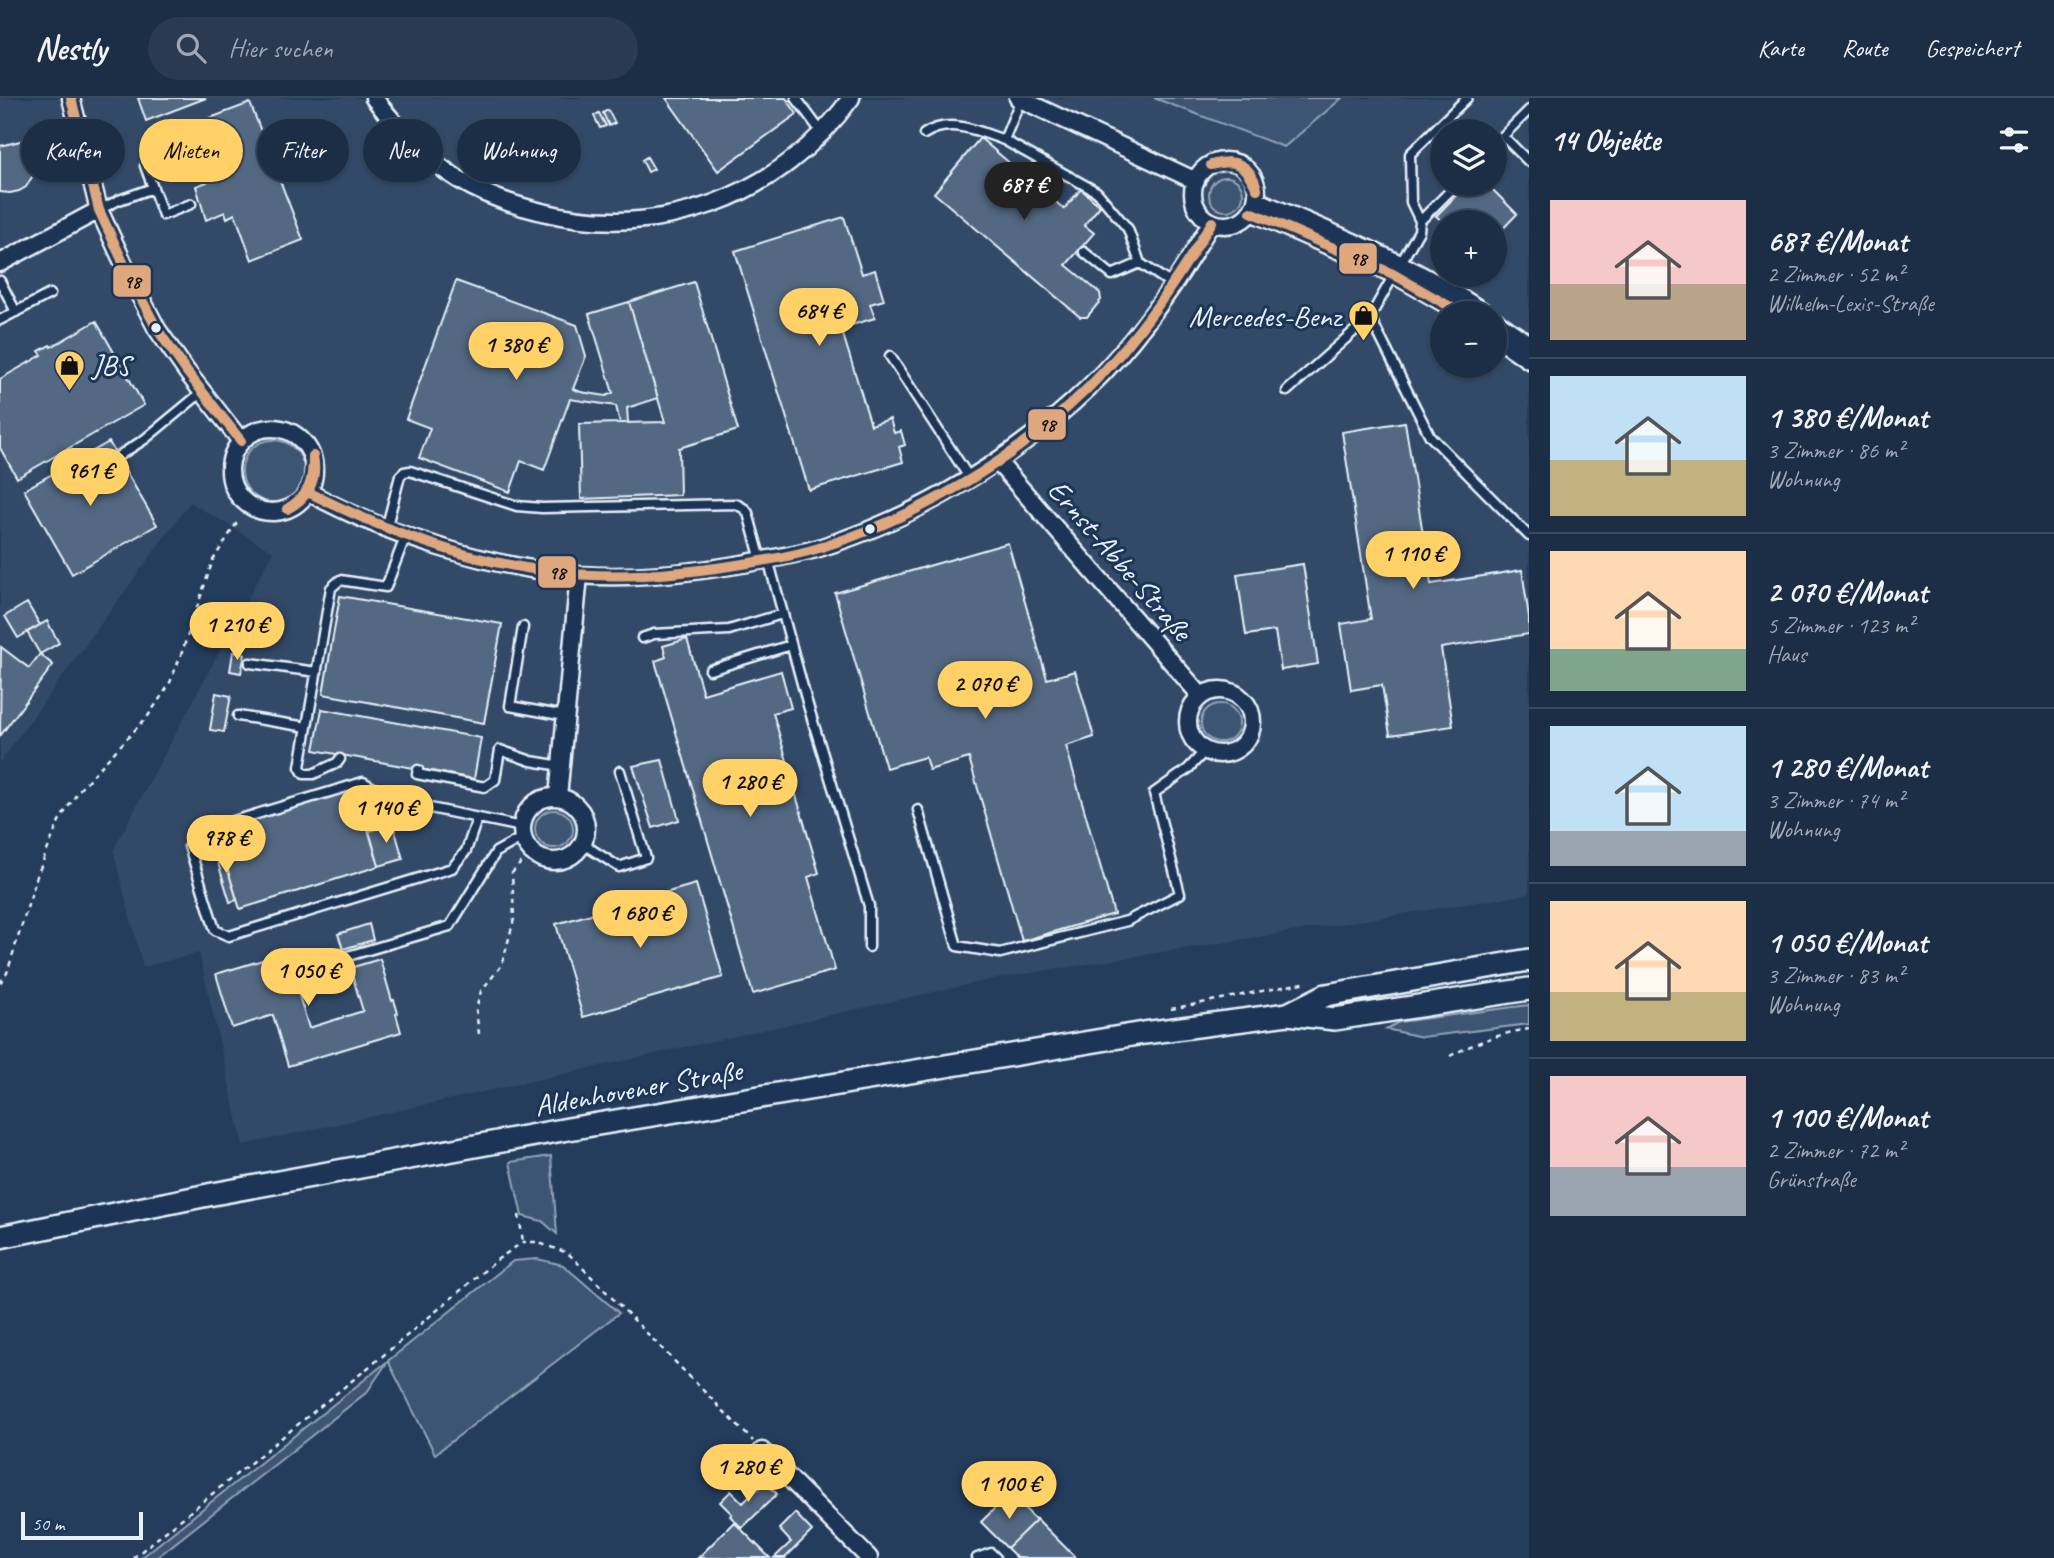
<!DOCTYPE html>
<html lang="de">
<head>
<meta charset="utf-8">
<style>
  :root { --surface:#1c2e46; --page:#293a51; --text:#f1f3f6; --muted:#a0a8b3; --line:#3a4a5f; --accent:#ffd166 }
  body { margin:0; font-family:Caveat,sans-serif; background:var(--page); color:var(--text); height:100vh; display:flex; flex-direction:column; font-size:26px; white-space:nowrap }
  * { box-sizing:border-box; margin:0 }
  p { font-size:23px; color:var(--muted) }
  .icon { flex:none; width:38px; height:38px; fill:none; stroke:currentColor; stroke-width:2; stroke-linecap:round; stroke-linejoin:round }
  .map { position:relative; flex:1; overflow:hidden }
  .panel { display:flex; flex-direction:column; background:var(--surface); width:525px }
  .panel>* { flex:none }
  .top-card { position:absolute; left:21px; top:21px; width:665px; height:63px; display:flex; gap:14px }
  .controls { position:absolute; left:1430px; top:21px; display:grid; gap:14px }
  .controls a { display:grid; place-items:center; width:77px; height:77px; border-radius:50%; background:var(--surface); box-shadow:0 2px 5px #0004,0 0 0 2px var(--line); font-size:35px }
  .scale { position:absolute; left:21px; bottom:18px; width:122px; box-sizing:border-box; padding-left:7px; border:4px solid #e8f1f8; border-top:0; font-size:19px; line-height:24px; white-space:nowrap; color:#e8f1f8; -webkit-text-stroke:5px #1d3557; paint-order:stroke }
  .price { position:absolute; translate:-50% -60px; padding:0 16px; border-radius:24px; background:var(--accent); color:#111; font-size:23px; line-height:46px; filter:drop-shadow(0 2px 4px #0008) }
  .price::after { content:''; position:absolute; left:50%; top:42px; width:21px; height:16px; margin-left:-10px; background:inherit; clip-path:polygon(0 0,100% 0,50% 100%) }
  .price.selected { background:#222; color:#fff }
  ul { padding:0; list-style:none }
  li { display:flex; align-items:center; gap:21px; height:175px; padding:0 21px }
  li+li { border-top:2px solid var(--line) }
  li span { display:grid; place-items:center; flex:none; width:196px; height:140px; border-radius:0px; color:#555 }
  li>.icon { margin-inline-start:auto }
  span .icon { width:84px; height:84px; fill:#fffc; stroke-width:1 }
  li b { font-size:30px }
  h2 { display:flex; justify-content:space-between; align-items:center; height:84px; padding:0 21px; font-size:30px }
  .tag { padding:0 24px; border-radius:32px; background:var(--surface); box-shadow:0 2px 5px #0004,0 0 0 2px var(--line); font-size:24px; line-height:63px }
  .tag.selected { background:var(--accent); color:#111 }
  header { display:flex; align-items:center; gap:42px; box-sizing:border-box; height:98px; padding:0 35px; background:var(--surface); border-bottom:2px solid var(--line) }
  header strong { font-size:33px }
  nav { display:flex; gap:38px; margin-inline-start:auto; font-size:24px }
  .search { width:490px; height:63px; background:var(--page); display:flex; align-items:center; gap:18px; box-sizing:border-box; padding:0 24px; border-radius:38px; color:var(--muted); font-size:26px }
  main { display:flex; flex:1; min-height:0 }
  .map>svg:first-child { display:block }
</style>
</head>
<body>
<header>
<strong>Nestly</strong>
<div class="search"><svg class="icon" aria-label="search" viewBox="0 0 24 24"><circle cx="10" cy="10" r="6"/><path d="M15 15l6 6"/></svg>Hier suchen</div>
<nav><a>Karte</a><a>Route</a><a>Gespeichert</a></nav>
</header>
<main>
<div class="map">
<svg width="1529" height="1460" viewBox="0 0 1529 1460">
  <rect width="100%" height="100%" fill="#253d5d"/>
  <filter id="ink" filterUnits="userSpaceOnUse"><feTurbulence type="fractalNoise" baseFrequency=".0143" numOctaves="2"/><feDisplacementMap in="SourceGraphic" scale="14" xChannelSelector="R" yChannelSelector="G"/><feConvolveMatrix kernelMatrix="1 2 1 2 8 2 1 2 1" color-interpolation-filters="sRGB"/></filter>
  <g filter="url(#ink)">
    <path fill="#334a68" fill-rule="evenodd" d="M 0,0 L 1154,0 L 1284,49 L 1342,0 L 1529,0 L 1529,796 L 993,881 L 243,1047 L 199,855 L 143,869 L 113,752 L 273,454 L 190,404 L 0,664 ZM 1442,33 L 1494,33 L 1494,86 L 1442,86 ZM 1442,124 L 1494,124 L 1494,177 L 1442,177 ZM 1442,215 L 1494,215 L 1494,268 L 1442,268 Z"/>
    <path fill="#3e5472" stroke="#93a2b5" stroke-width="2" d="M 1154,0 L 1342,0 L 1284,49 Z
      M1209 96a17 17 0 1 1 34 0a17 17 0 1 1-34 0Z
      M242 373a31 31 0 1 1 62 0a31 31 0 1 1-62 0Z
      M1201 625a19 19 0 1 1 38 0a19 19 0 1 1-38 0Z
      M535 731a19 19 0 1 1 38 0a19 19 0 1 1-38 0Z
      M 1529,907 L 1529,926 L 1422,939 L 1386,931 L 1399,924 Z
      M 551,1058 L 557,1136 L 542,1123 L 522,1118 L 510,1064 Z
      M 537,1161 L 563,1167 L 619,1215 L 435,1356 L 388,1263 L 367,1294 L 156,1460 L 141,1460 L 513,1163 Z"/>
    <path fill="#536782" stroke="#e8f1f8" stroke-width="2" d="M 138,0 L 206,0 L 146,23 Z
      M 666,0 L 786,0 L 797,16 L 718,73 Z
      M 250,5 L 303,142 L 252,162 L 235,116 L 227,120 L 225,114 L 206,122 L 196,88 L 207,84 L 186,29 Z
      M 608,12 L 615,25 L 609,28 L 603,15 Z
      M 599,15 L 606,28 L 600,30 L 594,18 Z
      M 980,40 L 1064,111 L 1081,91 L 1100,108 L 1084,127 L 1094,135 L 1066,167 L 1100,195 L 1101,202 L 1087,219 L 1080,219 L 934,95 Z
      M 28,41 L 37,78 L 32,79 L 26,89 L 19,93 L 10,95 L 0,94 L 0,48 Z
      M 647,59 L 654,71 L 648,74 L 642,62 Z
      M 1467,86 L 1487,86 L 1517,116 L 1494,140 L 1494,124 L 1443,124 L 1436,118 Z
      M 844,119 L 862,176 L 875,172 L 884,202 L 870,206 L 875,220 L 841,230 L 871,327 L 890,321 L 894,335 L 901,333 L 905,347 L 899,349 L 903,364 L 809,392 L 735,153 Z
      M 456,183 L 577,227 L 586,258 L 573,291 L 581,294 L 606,298 L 613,295 L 589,216 L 629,204 L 658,300 L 627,310 L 628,325 L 620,325 L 616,308 L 570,301 L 544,372 L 521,363 L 510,394 L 419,360 L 430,330 L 406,321 Z
      M 694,184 L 738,332 L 679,350 L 680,397 L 581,401 L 579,326 L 665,324 L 629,204 Z
      M 96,223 L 144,307 L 17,380 L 0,350 L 0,281 L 42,257 L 39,253 L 50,247 L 51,249 Z
      M 1405,324 L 1431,486 L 1522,472 L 1529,519 L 1529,536 L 1441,550 L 1453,628 L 1390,637 L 1382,587 L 1351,592 L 1341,526 L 1371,521 L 1342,334 Z
      M 109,344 L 157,427 L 72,476 L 24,392 Z
      M 1008,445 L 1047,581 L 1075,573 L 1094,639 L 1066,648 L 1114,816 L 1022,843 L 969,660 L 929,672 L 925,659 L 886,670 L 835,495 Z
      M 1303,466 L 1318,566 L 1281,572 L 1275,533 L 1246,537 L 1237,476 Z
      M 340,498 L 502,526 L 484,625 L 323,596 Z
      M 27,505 L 40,527 L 18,540 L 5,518 Z
      M 47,523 L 59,545 L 40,556 L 27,534 Z
      M 687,541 L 703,596 L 781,573 L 791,610 L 773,615 L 789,670 L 765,677 L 769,691 L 792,684 L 819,775 L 808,779 L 835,872 L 753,896 L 655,563 L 666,559 L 663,548 Z
      M 1,549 L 29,570 L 40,556 L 53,567 L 0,638 Z
      M 233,554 L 245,556 L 241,575 L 230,573 Z
      M 216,595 L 231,598 L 224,634 L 210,632 Z
      M 322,611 L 481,640 L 474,681 L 314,652 Z
      M 662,662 L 679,722 L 653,730 L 633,668 Z
      M 356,691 L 379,768 L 240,811 L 216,734 Z
      M 393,726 L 403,761 L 379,768 L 369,733 Z
      M 221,750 L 237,802 L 230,804 L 214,752 Z
      M 696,786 L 723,879 L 583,919 L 556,826 Z
      M 369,826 L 373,842 L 343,851 L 338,836 Z
      M 286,855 L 309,930 L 363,913 L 350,870 L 380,861 L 392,903 L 394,902 L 398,915 L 396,916 L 401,934 L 288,968 L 273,917 L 232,930 L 216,876 Z
      M 765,1384 L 777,1396 L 742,1430 L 730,1418 L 732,1416 L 720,1404 L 731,1393 L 743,1405 Z
      M 1010,1395 L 1036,1422 L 1007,1450 L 981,1424 Z
      M 795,1415 L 812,1433 L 785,1460 L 774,1460 L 791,1444 L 779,1431 Z
      M 1037,1421 L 1076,1460 L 1017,1460 L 1007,1450 Z
      M 734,1424 L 770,1460 L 698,1460 Z"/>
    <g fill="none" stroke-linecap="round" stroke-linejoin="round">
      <defs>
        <path id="service" d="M 796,0 L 822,35
          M 1021,1 L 1004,42 L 1097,94 L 1128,131 L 1140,165 L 1173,187
          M 924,36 C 950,19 978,33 1004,42
          M 1503,38 L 1529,64
          M 1494,47 L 1529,12
          M 153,90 L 145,68 L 183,54
          M 99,112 L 119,102 L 153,90 L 163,117 L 191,106
          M 1420,123 L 1457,86
          M 1084,154 L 1112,177 L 1140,165
          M 0,183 L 16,214
          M 1370,219 L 1430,338 L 1529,438
          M 0,222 L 50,196
          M 890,258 L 970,381
          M 1287,293 L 1370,219 L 1419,133 L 1420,123 L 1411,104 L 1410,56 L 1467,0
          M 120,357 L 145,341 L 202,294
          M 386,431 L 400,378 L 404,374 L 410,373 L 517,408 L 542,410 L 736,406 L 745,411 L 748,415 L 761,462
          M 768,461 L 807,604 L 869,808 L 869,849
          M 523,529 L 510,608 L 565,618
          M 642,540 L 654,536 L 729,532 L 782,516
          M 250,565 L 317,574
          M 710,572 L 791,547
          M 238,618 L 307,629
          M 340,661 L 337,665 L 313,676 L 304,676 L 300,669 L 331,490 L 340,482 L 386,489 L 406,437
          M 418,672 L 417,676 L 485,689 L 495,682 L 500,652 L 531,663 L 561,668
          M 918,712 L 957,848 L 1000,855 L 1127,823 L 1180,796 L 1154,695 L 1188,671 L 1205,653
          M 477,721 L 466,753 L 452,770 L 229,838 L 215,832 L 189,748 L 197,734 L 363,684 L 396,703 L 522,729
          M 583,746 L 619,769 L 646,760 L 620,673
          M 307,870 L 450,828 L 496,754 L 523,739
          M 977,1460 L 991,1455 L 996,1460"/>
        <path id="minor" d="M 71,0 L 99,112 L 128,175 L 157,231 L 187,274 L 241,343
          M 374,0 C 397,30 425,61 458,81 C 484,97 512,107 542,114 C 660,143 780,99 851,0
          M 1018,0 L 1196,83
          M1193 95a32 32 0 1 1 64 0a32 32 0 1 1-64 0Z
          M 1256,102 C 1335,136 1414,167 1485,215
          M 1251,114 L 1393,176 L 1461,215
          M 0,165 L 99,112
          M 1494,222 L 1529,246
          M 1494,238 L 1529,262
          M230 372a42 42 0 1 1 84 0a42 42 0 1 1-84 0Z
          M 997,363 L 1201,598
          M 308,394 C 387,437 489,470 579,477 C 634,481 689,475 742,466 C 768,461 795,457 819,450 C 906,423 989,375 1058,317 C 1102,281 1141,234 1173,187 C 1187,166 1199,145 1212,124
          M1188 624a32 32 0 1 1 64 0a32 32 0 1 1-64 0Z
          M522 731a32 32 0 1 1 64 0a32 32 0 1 1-64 0Z
          M 558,699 L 579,477
          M 762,1353 L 869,1460"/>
        <path id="secondary" d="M 1288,916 L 1326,897 L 1529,862
          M 0,1139 L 213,1096 L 568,1031 L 1144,935 L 1288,916 L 1335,921 L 1529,891"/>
      </defs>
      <use href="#service" stroke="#e8f1f8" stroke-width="13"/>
      <use href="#minor" stroke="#e8f1f8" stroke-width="21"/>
      <use href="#secondary" stroke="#e8f1f8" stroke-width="26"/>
      <path stroke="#e8f1f8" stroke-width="2.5" stroke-dasharray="5 5" stroke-linecap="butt" d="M 0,885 L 7,875 L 37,778 L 59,723 L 80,691 L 148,618 L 169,587 L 181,557 L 213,462 L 238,423
        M 1171,911 L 1308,884
        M 479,936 L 476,911 L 481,893 L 502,867 L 514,821 L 512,775 L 531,753
        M 1450,958 C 1477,944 1498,936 1529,931
        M 519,1117 L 523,1144
        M 133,1460 L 385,1256 L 498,1161 L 523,1144 L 536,1144 L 568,1155 L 753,1343"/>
      <use href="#service" stroke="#1d3557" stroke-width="8"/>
      <use href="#minor" stroke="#1d3557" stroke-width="16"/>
      <use href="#secondary" stroke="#1d3557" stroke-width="21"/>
      <defs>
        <path id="bus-1" d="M 71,0 L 99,112 L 128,175 L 157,231 L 187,274 L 241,343
          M 1211,67 C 1234,60 1251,66 1257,91
          M 1211,67 C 1237,59 1246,68 1257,91
          M 1251,114 L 1393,176 L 1461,215
          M 308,394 C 383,432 463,463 547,473 C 604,481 660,478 716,470 C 750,465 786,460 819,450 C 919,419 1015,362 1089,289 C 1139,240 1176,183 1212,124
          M 287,411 C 310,397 313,384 313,358
          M 287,411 C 308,400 318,382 313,358"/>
      </defs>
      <use href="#bus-1" stroke="#1d3557" stroke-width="16"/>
      <use href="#bus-1" stroke="#dfa77e" stroke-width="10"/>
    </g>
  </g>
  <defs>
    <symbol id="shop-pin" viewBox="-11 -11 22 30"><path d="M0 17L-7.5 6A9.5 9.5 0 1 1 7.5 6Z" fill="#ffd166" stroke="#1d3557"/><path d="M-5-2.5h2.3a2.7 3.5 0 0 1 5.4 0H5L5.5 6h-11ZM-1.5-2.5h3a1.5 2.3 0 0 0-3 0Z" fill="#111"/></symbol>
  </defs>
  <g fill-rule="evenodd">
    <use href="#shop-pin" x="1346" y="200" width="35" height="47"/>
    <use href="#shop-pin" x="52" y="250" width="35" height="47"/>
  </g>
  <g fill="#e8f1f8" stroke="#1d3557" stroke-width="2.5">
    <circle cx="156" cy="230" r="6"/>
    <circle cx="870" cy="431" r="6"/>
  </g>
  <g text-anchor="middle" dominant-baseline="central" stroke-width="6" stroke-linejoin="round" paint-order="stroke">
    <g font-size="30" fill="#e8f1f8" stroke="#1d3557" text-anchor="end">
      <text x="1341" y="218">Mercedes-Benz</text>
      <text x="92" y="267" text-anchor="start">JBS</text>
    </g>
    <g font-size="30" fill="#e8f1f8" stroke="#1d3557">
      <text transform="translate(1120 462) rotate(49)">Ernst-Abbe-Straße</text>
      <text transform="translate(638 990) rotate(-10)">Aldenhovener Straße</text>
    </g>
  </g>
  <g stroke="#1d3557" stroke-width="2.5">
    <rect x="1338" y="144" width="40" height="33" rx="7" fill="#dfa77e"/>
    <rect x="112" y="166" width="40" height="34" rx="7" fill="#dfa77e"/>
    <rect x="1027" y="310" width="40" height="33" rx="7" fill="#dfa77e"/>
    <rect x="537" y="457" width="40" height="34" rx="7" fill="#dfa77e"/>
  </g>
  <g font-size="19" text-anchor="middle" font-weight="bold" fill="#111">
    <text x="1358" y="167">98</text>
    <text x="132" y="190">98</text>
    <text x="1047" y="333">98</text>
    <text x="557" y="481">98</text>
  </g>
</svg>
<div class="controls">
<a><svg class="icon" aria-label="layers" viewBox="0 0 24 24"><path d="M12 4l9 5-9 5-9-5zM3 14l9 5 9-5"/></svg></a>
<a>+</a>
<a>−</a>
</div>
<div class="scale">50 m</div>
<b class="price selected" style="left:1024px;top:124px">687 €</b>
<b class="price" style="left:819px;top:250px">684 €</b>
<b class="price" style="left:516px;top:284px">1 380 €</b>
<b class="price" style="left:90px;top:410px">961 €</b>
<b class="price" style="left:1413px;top:493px">1 110 €</b>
<b class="price" style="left:237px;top:564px">1 210 €</b>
<b class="price" style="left:985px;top:623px">2 070 €</b>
<b class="price" style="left:750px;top:721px">1 280 €</b>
<b class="price" style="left:386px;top:747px">1 140 €</b>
<b class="price" style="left:226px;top:777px">978 €</b>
<b class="price" style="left:640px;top:852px">1 680 €</b>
<b class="price" style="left:308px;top:910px">1 050 €</b>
<b class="price" style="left:748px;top:1406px">1 280 €</b>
<b class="price" style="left:1009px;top:1423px">1 100 €</b>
<div class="top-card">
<a class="tag">Kaufen</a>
<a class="tag selected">Mieten</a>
<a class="tag">Filter</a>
<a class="tag">Neu</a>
<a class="tag">Wohnung</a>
</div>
</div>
<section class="panel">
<h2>14 Objekte<svg class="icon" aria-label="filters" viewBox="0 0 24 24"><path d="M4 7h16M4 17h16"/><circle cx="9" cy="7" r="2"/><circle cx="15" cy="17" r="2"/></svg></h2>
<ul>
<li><span style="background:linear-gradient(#f6c9c9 60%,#b9a48a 0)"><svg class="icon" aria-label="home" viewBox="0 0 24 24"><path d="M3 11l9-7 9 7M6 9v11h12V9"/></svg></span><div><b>687 €/Monat</b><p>2 Zimmer · 52 m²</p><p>Wilhelm-Lexis-Straße</p></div></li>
<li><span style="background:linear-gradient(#bfe0f5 60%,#c2b280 0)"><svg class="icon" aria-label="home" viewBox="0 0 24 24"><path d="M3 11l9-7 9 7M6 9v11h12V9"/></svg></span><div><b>1 380 €/Monat</b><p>3 Zimmer · 86 m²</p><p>Wohnung</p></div></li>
<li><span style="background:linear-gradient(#ffd9b3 70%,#7fa58c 0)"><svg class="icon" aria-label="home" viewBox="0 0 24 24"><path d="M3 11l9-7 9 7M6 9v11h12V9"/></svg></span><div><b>2 070 €/Monat</b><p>5 Zimmer · 123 m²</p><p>Haus</p></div></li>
<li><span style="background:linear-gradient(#bfe0f5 75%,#9aa5b1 0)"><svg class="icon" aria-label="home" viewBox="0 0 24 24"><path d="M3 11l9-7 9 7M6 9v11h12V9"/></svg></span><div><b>1 280 €/Monat</b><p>3 Zimmer · 74 m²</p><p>Wohnung</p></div></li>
<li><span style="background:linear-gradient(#ffd9b3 65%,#c2b280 0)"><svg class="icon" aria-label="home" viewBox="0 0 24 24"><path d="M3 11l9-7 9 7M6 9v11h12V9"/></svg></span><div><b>1 050 €/Monat</b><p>3 Zimmer · 83 m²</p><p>Wohnung</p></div></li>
<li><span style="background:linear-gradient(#f6c9c9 65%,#9aa5b1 0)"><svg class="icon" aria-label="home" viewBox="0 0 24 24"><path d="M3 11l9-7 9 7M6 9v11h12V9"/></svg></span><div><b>1 100 €/Monat</b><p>2 Zimmer · 72 m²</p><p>Grünstraße</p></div></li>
</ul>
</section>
</main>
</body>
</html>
